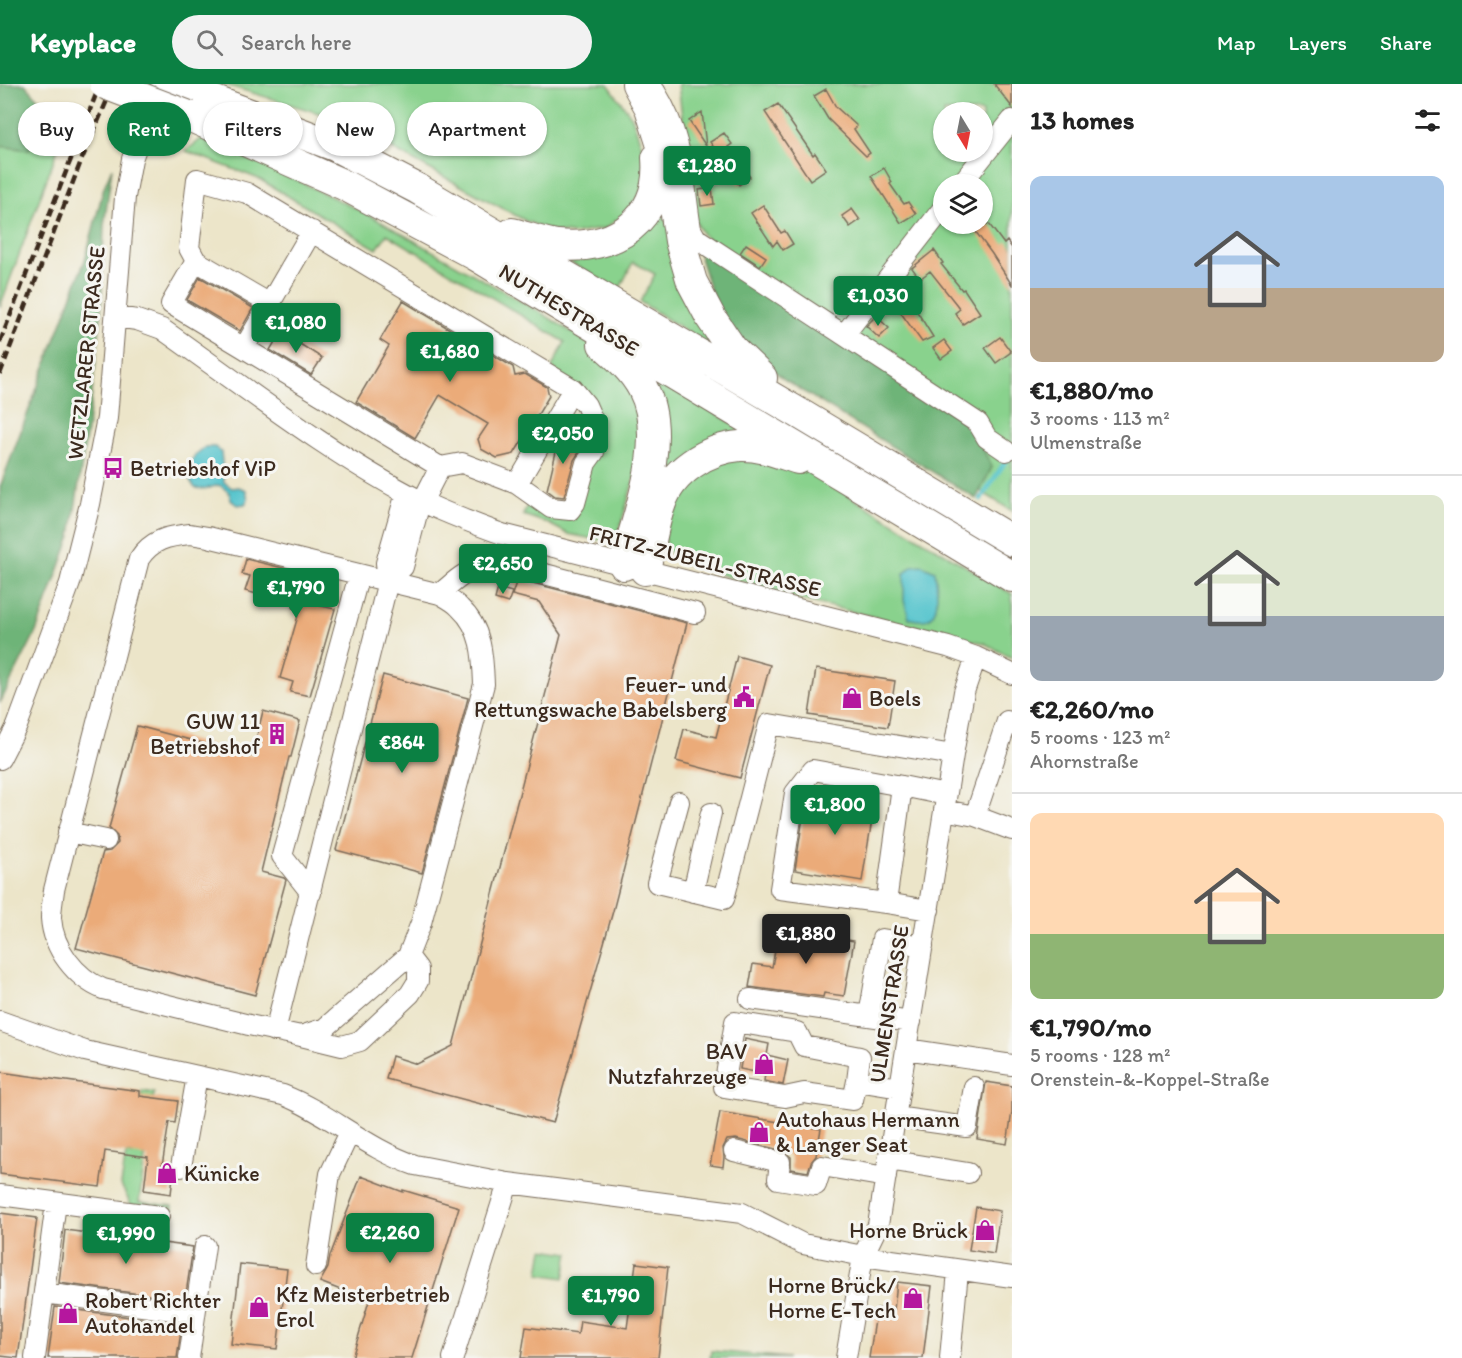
<!DOCTYPE html>
<html lang="en">
<head>
<meta charset="utf-8">
<style>
  :root { --surface:#fff; --page:#f2f2f2; --text:#222; --muted:#767676; --line:#e0e0e0; --accent:#0b8043 }
  body { margin:0; font-family:Itim,sans-serif; background:var(--page); color:var(--text); height:100vh; display:flex; flex-direction:column; font-size:22px; white-space:nowrap }
  * { box-sizing:border-box; margin:0 }
  p { font-size:20px; color:var(--muted) }
  .icon { flex:none; width:33px; height:33px; fill:none; stroke:currentColor; stroke-width:2; stroke-linecap:round; stroke-linejoin:round }
  .map { position:relative; flex:1; overflow:hidden }
  .drawer { display:flex; flex-direction:column; background:var(--surface); width:450px }
  .drawer>* { flex:none }
  .hud { position:absolute; left:18px; top:18px; width:570px; height:54px; display:flex; gap:12px }
  .needle { width:39px; rotate:170deg }
  .controls { position:absolute; left:933px; top:18px; display:grid; gap:12px }
  .controls a { display:grid; place-items:center; width:60px; height:60px; border-radius:50%; background:var(--surface); box-shadow:0 2px 4px #0004; font-size:30px }
  .price { position:absolute; translate:-50% -51px; padding:0 14px; border-radius:6px; background:var(--accent); color:#fff; font-size:20px; line-height:39px; filter:drop-shadow(0 2px 3px #0008) }
  .price::after { content:''; position:absolute; left:50%; top:36px; width:18px; height:14px; margin-left:-9px; background:inherit; clip-path:polygon(0 0,100% 0,50% 100%) }
  .price.current { background:#222; color:#fff }
  ul { padding:0; list-style:none }
  li { display:grid; align-content:center; gap:12px; height:318px; padding:0 18px }
  li+li { border-top:2px solid var(--line) }
  li span { display:grid; place-items:center; height:186px; border-radius:12px; color:#555 }
  li>.icon { margin-inline-start:auto }
  span .icon { width:108px; height:108px; fill:#fffc; stroke-width:1 }
  li b { font-size:26px }
  h2 { display:flex; justify-content:space-between; align-items:center; height:72px; padding:0 18px; font-size:26px }
  .tag { padding:0 21px; border-radius:27px; background:var(--surface); box-shadow:0 2px 4px #0004; font-size:21px; line-height:54px }
  .tag.current { background:var(--accent); color:#fff }
  header { display:flex; align-items:center; gap:36px; box-sizing:border-box; height:84px; padding:0 30px; background:var(--accent); color:#fff }
  header strong { font-size:28px }
  nav { display:flex; gap:33px; margin-inline-start:auto; font-size:21px }
  .search { width:420px; height:54px; background:var(--page); display:flex; align-items:center; gap:15px; box-sizing:border-box; padding:0 21px; border-radius:33px; color:var(--muted); font-size:22px }
  main { display:flex; flex:1; min-height:0 }
  .map>svg:first-child { display:block }
</style>
</head>
<body>
<header>
<strong>Keyplace</strong>
<div class="search"><svg class="icon" aria-label="search" viewBox="0 0 24 24"><circle cx="10" cy="10" r="6"/><path d="M15 15l6 6"/></svg>Search here</div>
<nav><a>Map</a><a>Layers</a><a>Share</a></nav>
</header>
<main>
<div class="map">
<svg width="1012" height="1274" viewBox="0 0 1012 1274">
  <rect width="100%" height="100%" fill="#f6f6f2"/>
  <filter id="ink" filterUnits="userSpaceOnUse"><feTurbulence type="fractalNoise" baseFrequency=".0167" numOctaves="2"/><feDisplacementMap in="SourceGraphic" scale="12" xChannelSelector="R" yChannelSelector="G"/><feConvolveMatrix kernelMatrix="1 2 1 2 8 2 1 2 1" color-interpolation-filters="sRGB"/></filter>
  <filter id="wash" filterUnits="userSpaceOnUse"><feTurbulence type="fractalNoise" baseFrequency=".008" numOctaves="4" result="noise"/><feDisplacementMap in="SourceGraphic" scale="24" xChannelSelector="R" yChannelSelector="G"/><feGaussianBlur stdDeviation="1.35" result="paint"/><feColorMatrix in="noise" values="0 0 0 0 0 0 0 0 0 0 0 0 0 0 0 0 0 1.4 0 .05"/><feComposite in="paint" operator="in"/></filter>
  <g filter="url(#wash)">
    <rect width="100%" height="100%" fill="#ece5c9"/>
    <path fill="#89d28d" stroke="#627e56" stroke-width="1.5" fill-rule="evenodd" d="M 223,0 L 425,0 L 436,2 L 442,0 L 608,0 L 632,33 L 644,69 L 645,102 L 628,128 L 605,144 L 573,150 L 551,147 L 526,137 L 335,34 Z
      M 678,0 L 1012,0 L 1012,427 L 980,407 L 992,383 L 704,152 L 695,137 ZM 944,28 L 982,28 L 982,68 L 944,68 ZM 944,100 L 982,100 L 982,140 L 944,140 Z
      M 56,35 L 68,37 L 0,223 L 0,62 L 28,65 Z
      M 205,52 L 369,131 L 545,231 L 602,268 L 632,302 L 642,367 L 619,447 L 598,456 L 568,450 L 547,439 L 523,431 L 528,420 L 565,431 L 599,342 L 552,283 L 565,258 L 387,150 L 377,165 L 259,95 L 186,67 Z
      M 660,123 L 723,270 L 640,218 L 655,190 L 633,178 L 619,206 L 552,168 Z
      M 639,283 L 757,354 L 657,406 Z
      M 734,371 L 806,386 L 1012,510 L 1012,574 L 984,559 L 803,516 L 681,478 L 668,467 L 664,451 L 675,407 Z
      M 142,1007 L 154,1009 L 139,1118 L 173,1122 L 173,1126 L 131,1121 L 121,1101 L 126,1070 L 133,1071 Z
      M 543,1165 L 569,1169 L 564,1194 L 539,1190 Z
      M 711,1267 L 788,1274 L 710,1274 Z"/>
    <path fill="#6eb478" stroke="#546f4b" stroke-width="1.5" d="M 0,0 L 25,0 L 56,35 L 28,66 L 0,62 Z
      M 112,84 L 104,142 L 101,233 L 90,326 L 71,452 L 36,548 L 0,619 L 0,403 L 85,176 L 104,103 Z
      M 697,164 L 969,339 L 992,383 L 976,415 L 785,296 L 742,260 L 715,221 Z"/>
    <path fill="#57c5cd" stroke="#497876" stroke-width="1.5" d="M 205,363 L 215,363 L 221,368 L 224,398 L 232,404 L 239,403 L 246,406 L 248,415 L 245,420 L 237,421 L 231,416 L 229,408 L 219,401 L 205,405 L 195,404 C 181,387 190,374 205,363 Z
      M 922,481 L 935,487 C 938,509 943,546 909,534 L 904,517 L 904,490 L 912,482 Z"/>
    <g fill="none" stroke-linecap="round" stroke-linejoin="round">
      <path stroke="#57c5cd" stroke-width="4.5" d="M 981,415 L 1009,372"/>
    </g>
    <g id="blocks">
      <path fill="#ebab79" d="M 994,0 L 1012,0 L 1012,23 Z
        M 826,5 L 836,23 L 857,42 L 854,45 L 870,69 L 866,72 L 828,35 L 814,12 Z
        M 778,20 L 813,71 L 815,69 L 826,85 L 810,96 L 765,28 Z
        M 702,28 L 706,62 L 689,37 Z
        M 724,49 L 732,60 L 728,63 L 750,93 L 739,101 L 710,58 Z
        M 884,84 L 892,98 L 890,100 L 904,120 L 908,118 L 916,130 L 901,139 L 871,92 Z
        M 712,104 L 714,120 L 701,122 L 699,106 Z
        M 763,121 L 781,149 L 785,147 L 793,160 L 783,166 L 777,157 L 773,162 L 751,129 Z
        M 852,125 L 860,136 L 850,143 L 842,132 Z
        M 970,140 L 989,140 L 1004,160 L 1007,157 L 1012,164 L 1012,201 L 992,170 Z
        M 746,160 L 766,173 L 760,182 L 740,169 Z
        M 934,166 L 943,179 L 941,180 L 962,206 L 964,205 L 980,229 L 963,240 L 955,229 L 960,225 L 930,187 L 920,195 L 912,184 Z
        M 200,193 L 253,224 L 240,247 L 187,216 Z
        M 900,207 L 918,229 L 933,253 L 922,258 L 890,214 Z
        M 403,217 L 513,283 L 515,292 L 525,290 L 547,303 L 549,312 L 514,370 L 497,374 L 481,365 L 478,355 L 488,340 L 440,311 L 415,354 L 356,318 L 389,262 L 380,256 Z
        M 876,232 L 889,244 L 879,254 L 866,242 Z
        M 281,248 L 322,274 L 311,291 L 270,266 Z
        M 1000,253 L 1011,268 L 996,279 L 985,264 Z
        M 944,256 L 952,267 L 941,275 L 933,264 Z
        M 560,351 L 582,357 L 582,364 L 574,376 L 564,413 L 555,412 L 547,406 Z
        M 246,475 L 303,489 L 311,493 L 317,499 L 317,505 L 326,507 L 321,522 L 335,525 L 310,612 L 290,608 L 293,598 L 280,594 L 300,525 L 293,524 L 294,519 L 245,507 L 250,492 L 242,490 Z
        M 517,495 L 687,539 L 613,827 L 553,1039 L 386,995 L 392,972 L 417,980 L 453,962 L 561,551 L 539,518 L 512,511 Z
        M 498,504 L 512,508 L 508,519 L 495,515 Z
        M 737,572 L 770,581 L 740,694 L 676,677 L 684,645 L 716,653 Z
        M 816,585 L 895,597 L 888,643 L 809,631 Z
        M 383,591 L 468,614 L 422,789 L 336,766 Z
        M 263,627 L 300,637 L 291,673 L 289,673 L 261,788 L 284,794 L 286,796 L 255,911 L 76,864 L 103,768 L 110,767 L 118,759 L 117,752 L 109,744 L 137,642 L 252,672 Z
        M 812,707 L 875,717 L 862,797 L 795,786 L 806,714 Z
        M 779,844 L 854,857 L 844,912 L 824,909 L 823,913 L 749,903 L 753,880 L 772,883 Z
        M 745,955 L 769,960 L 767,971 L 788,976 L 783,1001 L 764,997 L 765,990 L 740,985 Z
        M 0,988 L 140,1007 L 140,1012 L 178,1017 L 175,1039 L 169,1038 L 162,1082 L 169,1083 L 173,1092 L 171,1110 L 144,1106 L 148,1073 L 105,1067 L 100,1103 L 0,1090 Z
        M 986,998 L 1012,1002 L 1012,1028 L 1007,1060 L 977,1055 Z
        M 720,1028 L 821,1045 L 816,1072 L 811,1078 L 808,1088 L 791,1085 L 791,1073 L 783,1067 L 736,1055 L 727,1056 L 723,1064 L 724,1073 L 723,1083 L 710,1081 Z
        M 361,1092 L 403,1108 L 403,1106 L 459,1123 L 412,1274 L 352,1274 L 369,1217 L 320,1198 L 328,1184 L 330,1172 Z
        M 976,1123 L 1000,1127 L 994,1170 L 969,1166 Z
        M 0,1129 L 37,1134 L 18,1274 L 0,1272 Z
        M 65,1146 L 193,1163 L 185,1216 L 59,1199 Z
        M 636,1179 L 668,1183 L 658,1274 L 521,1274 L 526,1243 L 578,1250 L 580,1237 L 627,1244 Z
        M 240,1180 L 287,1185 L 277,1265 L 231,1260 Z
        M 897,1198 L 932,1202 L 923,1274 L 869,1274 L 877,1224 L 894,1226 Z
        M 55,1223 L 182,1240 L 177,1274 L 48,1274 Z"/>
    </g>
  </g>
  <g filter="url(#ink)">
    <use href="#blocks" fill-opacity="0" stroke="#796b5a" stroke-width="1.5"/>
    <g fill="none" stroke-linecap="round" stroke-linejoin="round">
      <defs>
        <path id="minor" d="M 655,7 C 684,54 683,94 691,145 L 696,154 L 978,339 L 987,354 L 1006,367
          M 961,100 L 1012,36
          M 196,177 L 171,220 L 244,264
          M 270,220 L 196,177 L 189,164 L 197,95 L 247,109 L 573,305 L 517,400 L 462,379 L 440,383 L 244,264 L 312,147
          M 116,233 L 137,236 L 162,245 C 246,304 329,370 421,417 C 447,430 475,440 502,450 L 948,563 L 976,573 L 1012,590
          M 844,251 L 944,123
          M 517,400 L 551,424 L 570,426 L 575,419 L 586,379 L 594,368 L 593,337 L 586,321 L 573,305
          M 190,450 L 208,453 L 440,510 C 447,514 455,518 460,524 C 482,544 483,573 484,600 L 421,839 L 408,872 L 325,944 L 301,952 L 249,941 L 103,905 C 76,894 53,865 51,834 C 51,825 53,815 54,806 L 139,475 C 151,456 168,452 190,450 Z
          M 388,497 L 386,479 L 406,409
          M 440,510 C 453,498 469,484 486,481 C 492,479 500,480 506,480 L 695,529
          M 0,675 L 17,642 L 70,499 L 90,420 L 107,334 L 125,113 L 132,75 L 157,8
          M 679,718 L 657,799 L 724,815 L 769,640 L 953,671
          M 944,726 L 975,732 L 1012,746
          M 975,732 L 1007,637 L 1012,639
          M 68,748 L 106,756
          M 693,808 L 711,729
          M 311,809 L 282,772 L 359,491
          M 886,819 L 780,805 L 795,709 L 813,686 L 902,702
          M 929,826 L 886,819 L 902,702 L 946,711
          M 750,915 L 869,932
          M 0,937 L 85,967 L 283,1011 C 329,1029 367,1065 415,1081 L 508,1099 L 742,1129 L 803,1160 L 863,1172 L 1012,1193
          M 911,938 L 869,932 L 882,855 L 923,862
          M 275,947 L 388,497 L 403,483 L 418,426 L 440,383
          M 301,952 L 342,962 L 360,957 L 410,910 L 418,897 L 418,885 L 408,872
          M 906,965 L 1012,981
          M 857,997 L 853,1016 L 804,1009 L 785,1013 L 724,1003 L 735,938 L 797,948 L 804,962 L 860,973 L 857,997 L 900,1004
          M 895,1033 L 967,1043 L 974,1003
          M 734,1067 L 780,1078 L 778,1095 L 816,1101 L 822,1082 L 886,1093
          M 888,1076 L 968,1089
          M 181,1083 L 197,992
          M 0,1111 L 159,1132
          M 316,1182 L 330,1090 L 350,1048
          M 44,1209 L 195,1229
          M 35,1274 L 56,1119
          M 189,1274 L 205,1162
          M 453,1274 L 508,1099
          M 846,1274 L 863,1172 L 878,1141 L 953,671 L 964,608 L 976,573
          M 950,1274 L 958,1187"/>
        <path id="highway" d="M 170,0 L 335,62 L 418,105 L 802,331 L 1012,457
          M 637,0 L 650,24 L 669,84 L 680,157 L 692,198 L 711,234 L 732,265 L 762,294
          M 189,32 L 344,101 L 475,171 L 1012,493
          M 512,149 C 527,153 542,159 557,161 C 615,167 662,136 657,74
          M 603,260 C 618,273 633,286 643,305 C 669,354 638,431 624,481
          M 645,486 C 650,464 653,440 661,419 C 671,388 708,364 740,362 C 760,361 779,369 798,375"/>
      </defs>
      <use href="#minor" stroke="#796b5a" stroke-width="22"/>
      <use href="#highway" stroke="#796b5a" stroke-width="32"/>
      <use href="#minor" stroke="#fff" stroke-width="20"/>
      <use href="#highway" stroke="#fff" stroke-width="30"/>
      <path stroke="#3b2a1e" stroke-width="4.5" stroke-dasharray="9 4.5" stroke-linecap="butt" d="M 0,258 L 100,0
        M 0,290 L 81,77 L 114,0"/>
      <defs>
        <path id="highway-bridge" d="M 105,0 L 189,32"/>
      </defs>
      <use href="#highway-bridge" stroke="#796b5a" stroke-width="32" stroke-linecap="butt"/>
      <use href="#highway-bridge" stroke="#fff" stroke-width="30"/>
    </g>
  </g>
  <defs>
    <symbol id="bus-bare" viewBox="-9 -9 18 18"><path d="M-5-6H5V4H4V6H2V4H-2V6H-4V4H-5ZM-3.5-4V0h7V-4ZM-3.5 1.2v1.5H-2V1.2ZM2 1.2v1.5H3.5V1.2Z" fill="#b5179e" stroke="#f6f6f2" stroke-width="2.5" paint-order="stroke"/></symbol>
    <symbol id="civic-bare" viewBox="-9 -9 18 18"><path d="M-.6-6.5H3V-4.5H.6V-3L4-1V1h2V6H-6V1h2V-1L-.6-3ZM-1.2 2.5V6h2.4V2.5Z" fill="#b5179e" stroke="#f6f6f2" stroke-width="2.5" paint-order="stroke"/></symbol>
    <symbol id="shop-bare" viewBox="-9 -9 18 18"><path d="M-5-2.5h2.3a2.7 3.5 0 0 1 5.4 0H5L5.5 6h-11ZM-1.5-2.5h3a1.5 2.3 0 0 0-3 0Z" fill="#b5179e" stroke="#f6f6f2" stroke-width="2.5" paint-order="stroke"/></symbol>
    <symbol id="building-bare" viewBox="-9 -9 18 18"><path d="M-4-6H4V6H1V3H-1V6H-4ZM-2.5-4.3h1.7v1.8h-1.7ZM.8-4.3h1.7v1.8H.8ZM-2.5-1h1.7V.8h-1.7ZM.8-1h1.7V.8H.8Z" fill="#b5179e" stroke="#f6f6f2" stroke-width="2.5" paint-order="stroke"/></symbol>
  </defs>
  <g fill-rule="evenodd">
    <use href="#bus-bare" x="98" y="369" width="30" height="30"/>
    <use href="#civic-bare" x="729" y="598" width="30" height="30"/>
    <use href="#shop-bare" x="837" y="599" width="30" height="30"/>
    <use href="#building-bare" x="262" y="635" width="30" height="30"/>
    <use href="#shop-bare" x="749" y="965" width="30" height="30"/>
    <use href="#shop-bare" x="744" y="1033" width="30" height="30"/>
    <use href="#shop-bare" x="152" y="1074" width="30" height="30"/>
    <use href="#shop-bare" x="970" y="1131" width="30" height="30"/>
    <use href="#shop-bare" x="898" y="1199" width="30" height="30"/>
    <use href="#shop-bare" x="244" y="1208" width="30" height="30"/>
    <use href="#shop-bare" x="53" y="1214" width="30" height="30"/>
  </g>
  <g text-anchor="middle" dominant-baseline="central" stroke-width="6" stroke-linejoin="round" paint-order="stroke">
    <g font-size="22" fill="#3b2a1e" stroke="#f6f6f2">
      <text transform="translate(569 226) rotate(31)">NUTHESTRASSE</text>
      <text transform="translate(86 269) rotate(-84)">WETZLARER STRASSE</text>
      <text transform="translate(705 477) rotate(14)">FRITZ-ZUBEIL-STRASSE</text>
      <text transform="translate(889 920) rotate(-81)">ULMENSTRASSE</text>
    </g>
    <g font-size="22" fill="#3b2a1e" stroke="#f6f6f2" text-anchor="start">
      <text x="130" y="384">Betriebshof ViP</text>
      <text x="727" y="600" text-anchor="end">Feuer- und<tspan x="727" dy="25">Rettungswache Babelsberg</tspan></text>
      <text x="869" y="614">Boels</text>
      <text x="260" y="637" text-anchor="end">GUW 11<tspan x="260" dy="25">Betriebshof</tspan></text>
      <text x="747" y="967" text-anchor="end">BAV<tspan x="747" dy="25">Nutzfahrzeuge</tspan></text>
      <text x="776" y="1035">Autohaus Hermann<tspan x="776" dy="25">&amp; Langer Seat</tspan></text>
      <text x="184" y="1089">Künicke</text>
      <text x="968" y="1146" text-anchor="end">Horne Brück</text>
      <text x="896" y="1201" text-anchor="end">Horne Brück/<tspan x="896" dy="25">Horne E-Tech</tspan></text>
      <text x="276" y="1210">Kfz Meisterbetrieb<tspan x="276" dy="25">Erol</tspan></text>
      <text x="85" y="1216">Robert Richter<tspan x="85" dy="25">Autohandel</tspan></text>
    </g>
  </g>
</svg>
<div class="controls">
<a><svg class="needle" viewBox="-14 -14 28 28"><path d="M0-13l5 13h-10z" fill="#e53935"/><path d="M0 13l5-13h-10z" fill="#767676"/></svg></a>
<a><svg class="icon" aria-label="layers" viewBox="0 0 24 24"><path d="M12 4l9 5-9 5-9-5zM3 14l9 5 9-5"/></svg></a>
</div>
<b class="price" style="left:707px;top:113px">€1,280</b>
<b class="price" style="left:878px;top:243px">€1,030</b>
<b class="price" style="left:296px;top:270px">€1,080</b>
<b class="price" style="left:450px;top:299px">€1,680</b>
<b class="price" style="left:563px;top:381px">€2,050</b>
<b class="price" style="left:503px;top:511px">€2,650</b>
<b class="price" style="left:296px;top:535px">€1,790</b>
<b class="price" style="left:402px;top:690px">€864</b>
<b class="price" style="left:835px;top:752px">€1,800</b>
<b class="price current" style="left:806px;top:881px">€1,880</b>
<b class="price" style="left:390px;top:1180px">€2,260</b>
<b class="price" style="left:126px;top:1181px">€1,990</b>
<b class="price" style="left:611px;top:1243px">€1,790</b>
<div class="hud">
<a class="tag">Buy</a>
<a class="tag current">Rent</a>
<a class="tag">Filters</a>
<a class="tag">New</a>
<a class="tag">Apartment</a>
</div>
</div>
<section class="drawer">
<h2>13 homes<svg class="icon" aria-label="filters" viewBox="0 0 24 24"><path d="M4 7h16M4 17h16"/><circle cx="9" cy="7" r="2"/><circle cx="15" cy="17" r="2"/></svg></h2>
<ul>
<li><span style="background:linear-gradient(#a9c7e8 60%,#b9a48a 0)"><svg class="icon" aria-label="home" viewBox="0 0 24 24"><path d="M3 11l9-7 9 7M6 9v11h12V9"/></svg></span><div><b>€1,880/mo</b><p>3 rooms · 113 m²</p><p>Ulmenstraße</p></div></li>
<li><span style="background:linear-gradient(#dfe7d0 65%,#9aa5b1 0)"><svg class="icon" aria-label="home" viewBox="0 0 24 24"><path d="M3 11l9-7 9 7M6 9v11h12V9"/></svg></span><div><b>€2,260/mo</b><p>5 rooms · 123 m²</p><p>Ahornstraße</p></div></li>
<li><span style="background:linear-gradient(#ffd9b3 65%,#8fb573 0)"><svg class="icon" aria-label="home" viewBox="0 0 24 24"><path d="M3 11l9-7 9 7M6 9v11h12V9"/></svg></span><div><b>€1,790/mo</b><p>5 rooms · 128 m²</p><p>Orenstein-&amp;-Koppel-Straße</p></div></li>
</ul>
</section>
</main>
</body>
</html>
